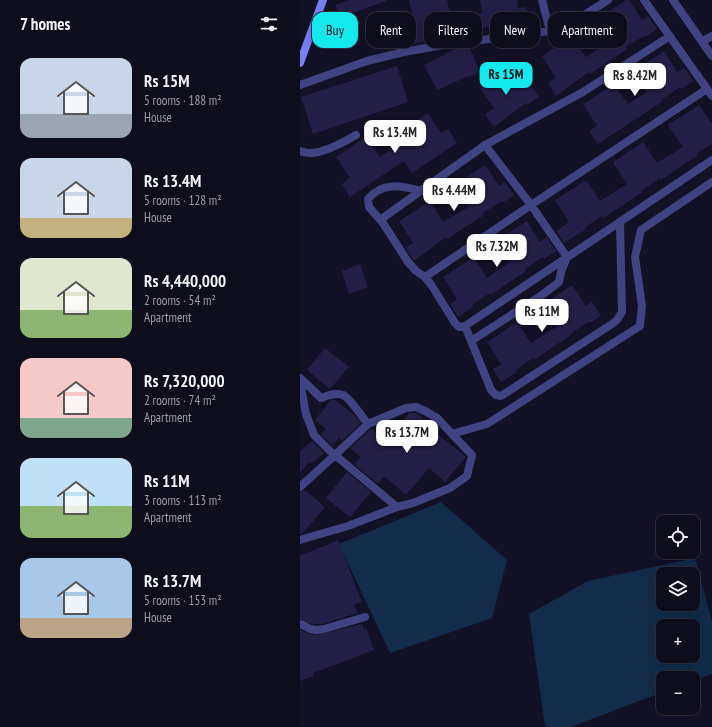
<!DOCTYPE html>
<html lang="en">
<head>
<meta charset="utf-8">
<style>
  :root { --surface:#0e0d1c; --page:#1c1b29; --text:#f1f3f6; --muted:#9b9ca3; --line:#2e2d3b; --accent:#14eaee }
  body { margin:0; font-family:"PT Sans Narrow",sans-serif; background:var(--page); color:var(--text); height:100vh; display:flex; flex-direction:column; font-size:15px; white-space:nowrap }
  * { box-sizing:border-box; margin:0 }
  p { font-size:13px; color:var(--muted) }
  .icon { flex:none; width:22px; height:22px; fill:none; stroke:currentColor; stroke-width:2; stroke-linecap:round; stroke-linejoin:round }
  .map { position:relative; flex:1; overflow:hidden }
  .panel { display:flex; flex-direction:column; background:var(--surface); width:300px }
  .panel>* { flex:none }
  .hud { position:absolute; left:12px; top:12px; width:340px; height:36px; display:flex; gap:8px }
  .buttons { position:absolute; left:356px; top:515px; display:grid; gap:8px }
  .buttons a { display:grid; place-items:center; width:44px; height:44px; border-radius:8px; background:var(--surface); box-shadow:0 4px 16px #0002,0 0 0 1px var(--line); font-size:20px }
  .price { position:absolute; translate:-50% -34px; padding:0 9px; border-radius:8px; background:#fff; color:#222; font-size:13px; line-height:26px; filter:drop-shadow(0 1px 2px #0008) }
  .price::after { content:''; position:absolute; left:50%; top:24px; width:12px; height:9px; margin-left:-6px; background:inherit; clip-path:polygon(0 0,100% 0,50% 100%) }
  .price.selected { background:var(--accent); color:#111 }
  ul { padding:0; list-style:none }
  li { display:flex; align-items:center; gap:12px; height:100px; padding:0 20px }
  li span { display:grid; place-items:center; flex:none; width:112px; height:80px; border-radius:12px; color:#555 }
  li>.icon { margin-inline-start:auto }
  span .icon { width:48px; height:48px; fill:#fffc; stroke-width:1 }
  li b { font-size:17px }
  h2 { display:flex; justify-content:space-between; align-items:center; height:48px; padding:0 20px; font-size:17px }
  .pill { padding:0 14px; border-radius:12px; background:var(--surface); box-shadow:0 4px 16px #0002,0 0 0 1px var(--line); font-size:14px; line-height:36px }
  .pill.selected { background:var(--accent); color:#111 }
  main { display:flex; flex:1; min-height:0 }
  .map>svg:first-child { display:block }
</style>
</head>
<body>
<main>
<section class="panel">
<h2>7 homes<svg class="icon" aria-label="filters" viewBox="0 0 24 24"><path d="M4 7h16M4 17h16"/><circle cx="9" cy="7" r="2"/><circle cx="15" cy="17" r="2"/></svg></h2>
<ul>
<li><span style="background:linear-gradient(#c9d6e8 70%,#9aa5b1 0)"><svg class="icon" aria-label="home" viewBox="0 0 24 24"><path d="M3 11l9-7 9 7M6 9v11h12V9"/></svg></span><div><b>Rs 15M</b><p>5 rooms · 188 m²</p><p>House</p></div></li>
<li><span style="background:linear-gradient(#c9d6e8 75%,#c2b280 0)"><svg class="icon" aria-label="home" viewBox="0 0 24 24"><path d="M3 11l9-7 9 7M6 9v11h12V9"/></svg></span><div><b>Rs 13.4M</b><p>5 rooms · 128 m²</p><p>House</p></div></li>
<li><span style="background:linear-gradient(#dfe7d0 65%,#8fb573 0)"><svg class="icon" aria-label="home" viewBox="0 0 24 24"><path d="M3 11l9-7 9 7M6 9v11h12V9"/></svg></span><div><b>Rs 4,440,000</b><p>2 rooms · 54 m²</p><p>Apartment</p></div></li>
<li><span style="background:linear-gradient(#f6c9c9 75%,#7fa58c 0)"><svg class="icon" aria-label="home" viewBox="0 0 24 24"><path d="M3 11l9-7 9 7M6 9v11h12V9"/></svg></span><div><b>Rs 7,320,000</b><p>2 rooms · 74 m²</p><p>Apartment</p></div></li>
<li><span style="background:linear-gradient(#bfe0f5 60%,#8fb573 0)"><svg class="icon" aria-label="home" viewBox="0 0 24 24"><path d="M3 11l9-7 9 7M6 9v11h12V9"/></svg></span><div><b>Rs 11M</b><p>3 rooms · 113 m²</p><p>Apartment</p></div></li>
<li><span style="background:linear-gradient(#a9c7e8 75%,#b9a48a 0)"><svg class="icon" aria-label="home" viewBox="0 0 24 24"><path d="M3 11l9-7 9 7M6 9v11h12V9"/></svg></span><div><b>Rs 13.7M</b><p>5 rooms · 153 m²</p><p>House</p></div></li>
</ul>
</section>
<div class="map">
<svg width="412" height="727" viewBox="0 0 412 727">
  <rect width="100%" height="100%" fill="#131126"/>
  <path fill="#122c49" fill-rule="evenodd" d="M 141,502 L 207,560 L 192,618 L 90,653 L 39,544 Z
    M 395,558 L 412,622 L 412,674 L 393,681 L 393,678 L 363,678 L 363,692 L 271,727 L 252,727 L 245,726 L 229,614 L 288,581 ZM 363,574 L 393,574 L 393,604 L 363,604 ZM 363,626 L 393,626 L 393,656 L 363,656 Z"/>
  <path fill="#241f46" d="M 49,0 L 86,0 L 86,1 L 40,18 L 35,5 Z
    M 109,0 L 147,0 L 151,19 L 182,13 L 180,0 L 217,0 L 218,8 L 226,7 L 228,24 L 214,25 L 213,23 L 162,31 L 163,33 L 109,45 L 106,30 L 116,28 Z
    M 327,0 L 329,0 L 342,20 L 348,16 L 357,29 L 345,37 L 344,36 L 326,47 L 327,49 L 290,74 L 289,72 L 256,96 L 248,83 L 256,78 L 242,56 L 272,36 L 286,57 L 311,41 L 297,19 Z
    M 169,47 L 180,72 L 169,77 L 168,76 L 137,90 L 124,65 L 155,49 Z
    M 364,51 L 377,72 L 384,68 L 393,81 L 381,89 L 380,87 L 362,99 L 363,101 L 298,144 L 289,131 L 297,126 L 283,104 L 314,84 L 328,104 L 347,92 L 333,71 Z
    M 97,66 L 108,102 L 13,134 L 1,97 Z
    M 210,67 L 224,88 L 230,83 L 239,97 L 227,105 L 226,103 L 194,127 L 185,114 L 194,108 L 179,87 Z
    M 399,105 L 412,124 L 412,144 L 397,153 L 398,155 L 361,180 L 360,178 L 342,190 L 343,192 L 303,218 L 302,216 L 284,228 L 285,230 L 264,243 L 256,231 L 269,222 L 255,200 L 286,180 L 300,201 L 327,184 L 313,162 L 343,142 L 357,163 L 383,147 L 368,125 Z
    M 128,113 L 141,133 L 148,129 L 157,143 L 112,173 L 104,161 L 50,197 L 42,184 L 50,178 L 36,157 L 66,137 L 80,157 L 103,142 L 97,133 Z
    M 185,165 L 199,186 L 205,182 L 214,195 L 202,203 L 201,201 L 183,213 L 184,215 L 147,239 L 146,237 L 114,261 L 105,248 L 113,243 L 99,221 L 130,201 L 143,222 L 168,207 L 154,185 Z
    M 227,221 L 240,242 L 247,237 L 256,251 L 244,259 L 243,257 L 225,269 L 226,271 L 191,295 L 190,293 L 172,305 L 173,307 L 158,317 L 150,304 L 157,299 L 143,277 L 174,257 L 187,278 L 210,262 L 196,241 Z
    M 60,264 L 68,287 L 49,294 L 42,271 Z
    M 272,285 L 286,306 L 292,302 L 301,316 L 290,323 L 288,322 L 271,333 L 271,335 L 234,360 L 233,358 L 216,370 L 217,372 L 201,382 L 193,369 L 201,364 L 187,342 L 217,322 L 231,343 L 256,327 L 242,305 Z
    M 25,348 L 49,367 L 30,389 L 7,370 Z
    M 31,400 L 35,400 L 53,414 L 61,423 L 42,441 L 39,438 L 32,446 L 21,434 L 26,429 L 15,420 Z
    M 109,413 L 117,413 L 136,429 L 134,431 L 166,457 L 145,482 L 129,468 L 106,495 L 84,476 L 78,484 L 54,464 L 61,457 L 50,448 L 71,429 L 85,441 Z
    M 12,441 L 24,453 L 11,464 L 9,462 L 0,473 L 0,451 Z
    M 47,472 L 71,492 L 50,517 L 26,498 Z
    M 5,490 L 25,507 L 3,533 L 0,534 L 0,492 Z
    M 38,540 L 62,602 L 54,605 L 58,613 L 23,624 L 12,624 L 0,619 L 0,556 Z
    M 62,624 L 64,629 L 66,628 L 74,650 L 13,673 L 14,676 L 0,681 L 0,630 L 9,634 L 18,635 Z"/>
  <g fill="none" stroke-linecap="round" stroke-linejoin="round">
    <path stroke="#404382" stroke-width="8" d="M 242,0 L 250,31
      M 344,0 L 412,96
      M 373,0 L 412,56
      M 403,41 L 412,36
      M 0,85 L 67,61 L 104,52 L 143,45 L 250,31 L 276,20 L 308,0
      M 0,151 C 3,152 6,153 9,153 C 23,154 44,142 56,135
      M 122,191 C 101,186 83,181 68,199 L 69,207 L 83,223 L 108,262 L 116,271 L 125,277 L 132,286 L 155,323 L 159,327 L 165,326 L 412,160
      M 80,220 L 185,145 L 283,92 L 370,36
      M 125,277 L 231,205 L 407,89
      M 165,326 L 191,390 L 196,395 L 201,396 L 312,324 L 317,320 L 322,312 L 320,223
      M 171,341 L 242,295 L 259,282 L 261,272 L 267,257 L 231,205 L 185,145
      M 0,378 L 21,398 C 27,396 35,392 43,395 C 50,398 62,417 68,424
      M 0,382 L 6,414 L 14,435 L 29,450 L 97,507
      M 0,487 L 35,455 L 68,424 L 106,408 L 116,407 L 127,412 L 137,418 L 152,434
      M 0,540 L 48,526 L 97,507 L 113,503 L 150,488 L 167,476 L 172,455 L 152,434 L 187,424 L 340,326 L 342,306 L 335,257 L 341,230 L 412,182
      M 0,625 L 1,624 L 10,629 L 17,630 L 24,629 L 65,617"/>
    <path stroke="#787ff5" stroke-width="8" d="M 0,63 L 23,0"/>
  </g>
</svg>
<div class="buttons">
<a><svg class="icon" aria-label="locate" viewBox="0 0 24 24"><circle cx="12" cy="12" r="6"/><path d="M12 2v4M12 18v4M2 12h4M18 12h4"/></svg></a>
<a><svg class="icon" aria-label="layers" viewBox="0 0 24 24"><path d="M12 4l9 5-9 5-9-5zM3 14l9 5 9-5"/></svg></a>
<a>+</a>
<a>−</a>
</div>
<b class="price selected" style="left:206px;top:96px">Rs 15M</b>
<b class="price" style="left:335px;top:97px">Rs 8.42M</b>
<b class="price" style="left:95px;top:154px">Rs 13.4M</b>
<b class="price" style="left:154px;top:212px">Rs 4.44M</b>
<b class="price" style="left:197px;top:268px">Rs 7.32M</b>
<b class="price" style="left:242px;top:333px">Rs 11M</b>
<b class="price" style="left:107px;top:454px">Rs 13.7M</b>
<div class="hud">
<a class="pill selected">Buy</a>
<a class="pill">Rent</a>
<a class="pill">Filters</a>
<a class="pill">New</a>
<a class="pill">Apartment</a>
</div>
</div>
</main>
</body>
</html>
